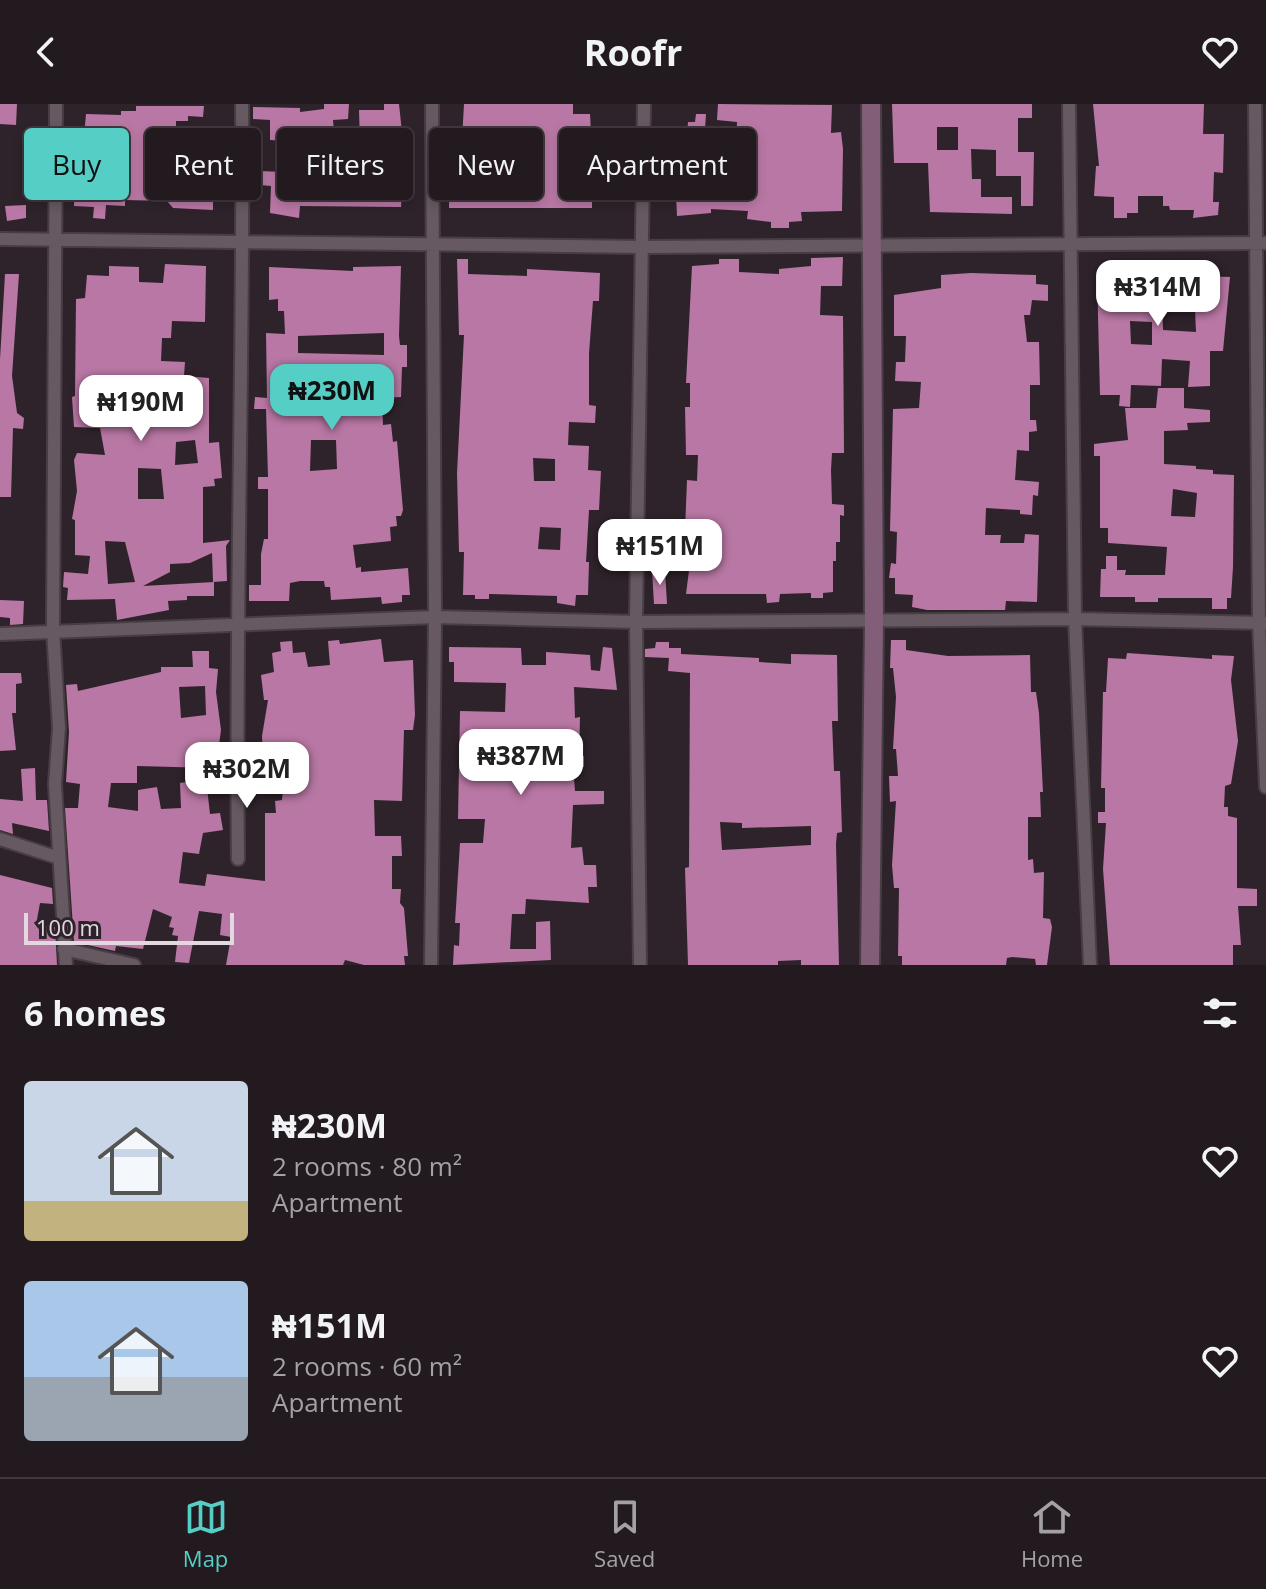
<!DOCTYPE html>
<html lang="en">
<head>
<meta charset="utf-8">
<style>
  :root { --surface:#231a20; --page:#2f272d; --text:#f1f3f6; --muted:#a3a1a5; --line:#40383e; --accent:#55cec6 }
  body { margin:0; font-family:"Open Sans",sans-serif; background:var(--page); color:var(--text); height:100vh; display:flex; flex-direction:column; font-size:30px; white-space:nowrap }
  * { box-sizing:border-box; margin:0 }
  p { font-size:26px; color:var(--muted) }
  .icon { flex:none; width:44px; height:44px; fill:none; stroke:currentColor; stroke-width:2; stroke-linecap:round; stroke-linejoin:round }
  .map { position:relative; height:861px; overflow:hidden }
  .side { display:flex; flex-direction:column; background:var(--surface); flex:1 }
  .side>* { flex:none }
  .hud { position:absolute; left:24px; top:24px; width:800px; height:72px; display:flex; gap:16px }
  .scale { position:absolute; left:24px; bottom:20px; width:210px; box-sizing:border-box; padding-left:8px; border:4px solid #e1d9de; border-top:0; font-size:22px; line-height:28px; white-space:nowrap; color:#e1d9de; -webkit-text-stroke:6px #2f232b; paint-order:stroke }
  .price { position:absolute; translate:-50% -68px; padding:0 18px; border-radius:16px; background:#fff; color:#222; font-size:26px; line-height:52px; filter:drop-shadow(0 2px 4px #0008) }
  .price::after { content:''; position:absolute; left:50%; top:48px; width:24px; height:18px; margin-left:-12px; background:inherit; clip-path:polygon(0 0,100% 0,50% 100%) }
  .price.on { background:var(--accent); color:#111 }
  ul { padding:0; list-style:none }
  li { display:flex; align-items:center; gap:24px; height:200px; padding:0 24px }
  li span { display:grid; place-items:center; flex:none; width:224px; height:160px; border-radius:8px; color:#555 }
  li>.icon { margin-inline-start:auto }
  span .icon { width:96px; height:96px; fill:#fffc; stroke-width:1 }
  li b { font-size:34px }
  h2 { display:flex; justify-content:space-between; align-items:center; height:96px; padding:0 24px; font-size:34px }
  .chip { padding:0 28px; border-radius:8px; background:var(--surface); box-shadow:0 4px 12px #0003,0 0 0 2px var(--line); font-size:28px; line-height:72px }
  .chip.on { background:var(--accent); color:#111 }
  header { display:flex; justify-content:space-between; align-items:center; height:104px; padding:0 24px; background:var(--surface); font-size:36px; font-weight:700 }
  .tab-bar { display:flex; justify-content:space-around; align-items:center; height:112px; border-top:2px solid var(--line); background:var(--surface); font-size:22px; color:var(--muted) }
  .tab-bar a { display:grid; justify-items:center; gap:4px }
  .tab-bar .on { color:var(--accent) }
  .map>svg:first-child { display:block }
</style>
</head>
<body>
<header><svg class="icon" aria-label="back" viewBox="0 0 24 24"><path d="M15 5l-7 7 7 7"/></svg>Roofr<svg class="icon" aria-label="heart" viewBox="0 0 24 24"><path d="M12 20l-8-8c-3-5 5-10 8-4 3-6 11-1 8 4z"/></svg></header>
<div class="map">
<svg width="1266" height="861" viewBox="0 0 1266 861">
  <rect width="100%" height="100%" fill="#2f232b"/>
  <path fill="#b877a4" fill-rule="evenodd" d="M 0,0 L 17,0 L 16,21 L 0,20 Z
    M 324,0 L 349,0 L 348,15 L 333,16 L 335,40 L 360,39 L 359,6 L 384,6 L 384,0 L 399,0 L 403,38 L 389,38 L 389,71 L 403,71 L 401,103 L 300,102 L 299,114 L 270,109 L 271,82 L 260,81 L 260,67 L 305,69 L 304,38 L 270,36 L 270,16 L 253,15 L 253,3 L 300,4 L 300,8 L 324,5 Z
    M 464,0 L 573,0 L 573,10 L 590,10 L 591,28 L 595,28 L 592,71 L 608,71 L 608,87 L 592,87 L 592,104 L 449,104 L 449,93 L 461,93 L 460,66 L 445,68 L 444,56 L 461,54 Z
    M 718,0 L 832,1 L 831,29 L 841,28 L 843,45 L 842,107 L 801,108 L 802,117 L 789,118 L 789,124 L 771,124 L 771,118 L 747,115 L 748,107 L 711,105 L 711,109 L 677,112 L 676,91 L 691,90 L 694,31 L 687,31 L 688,18 L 695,18 L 696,10 L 706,10 L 704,40 L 736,42 L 737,18 L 717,16 Z
    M 892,0 L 1032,0 L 1032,14 L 1018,14 L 1018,48 L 1034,48 L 1033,102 L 1021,102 L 1021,72 L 996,72 L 996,46 L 971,45 L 972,75 L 981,75 L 981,93 L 1012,93 L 1012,110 L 930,108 L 928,59 L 894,59 ZM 937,23 L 958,23 L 958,46 L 937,46 Z
    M 1093,0 L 1204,0 L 1203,30 L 1224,30 L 1223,69 L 1214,68 L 1213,98 L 1219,98 L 1218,111 L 1193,114 L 1194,106 L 1170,106 L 1169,102 L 1163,102 L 1163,92 L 1138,92 L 1138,109 L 1127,109 L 1127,114 L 1114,114 L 1114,93 L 1094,92 L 1096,62 L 1099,62 Z
    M 136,2 L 204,2 L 203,13 L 188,12 L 188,17 L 176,17 L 176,39 L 213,40 L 213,106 L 173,104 L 167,97 L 125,96 L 125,102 L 106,101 L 105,115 L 93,114 L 94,103 L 74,102 L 77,31 L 84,32 L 86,10 L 121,11 L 121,7 L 136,7 Z
    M 26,101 L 26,114 L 7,117 L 5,102 Z
    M 843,153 L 842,182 L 821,182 L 820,211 L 843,212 L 844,349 L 832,349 L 831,366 L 832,400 L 844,401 L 844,412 L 840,411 L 840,438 L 836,438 L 836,457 L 833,457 L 833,488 L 823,489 L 823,494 L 811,494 L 811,489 L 780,490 L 779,498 L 767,499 L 766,490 L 686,490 L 692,443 L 692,426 L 685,426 L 687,376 L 697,377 L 698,351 L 686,351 L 685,303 L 690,303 L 690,279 L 686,279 L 692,162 L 719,160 L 719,155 L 739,155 L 739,168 L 779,170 L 779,165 L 811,162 L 811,154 Z
    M 457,155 L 468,155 L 468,170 L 527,172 L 527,165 L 600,169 L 599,197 L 593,197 L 589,249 L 589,301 L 596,302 L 595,319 L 569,318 L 568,341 L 589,342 L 588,366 L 601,367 L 599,406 L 589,406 L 586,458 L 589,458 L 588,491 L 576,491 L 575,502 L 557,499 L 557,492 L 489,490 L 489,495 L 475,495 L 475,491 L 463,491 L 464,448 L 459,448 L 457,369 L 464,231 L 459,231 ZM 533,354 L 555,355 L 555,377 L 534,377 ZM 540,423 L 561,424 L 560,446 L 538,445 Z
    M 165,160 L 206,162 L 205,218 L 172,217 L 171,234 L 162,234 L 161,257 L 185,258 L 184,272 L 209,274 L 209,339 L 219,338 L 222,374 L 214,375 L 215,382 L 203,383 L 203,439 L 230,436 L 226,442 L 227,477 L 213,478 L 212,449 L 190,459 L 170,460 L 170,468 L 143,482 L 214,478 L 214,492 L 187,492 L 187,496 L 168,497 L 169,506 L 117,516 L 115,495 L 67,496 L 68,484 L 63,483 L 64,468 L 88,470 L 90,452 L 75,451 L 75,416 L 72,415 L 77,387 L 74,356 L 77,349 L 105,351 L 100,324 L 74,323 L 72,293 L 75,292 L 76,195 L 85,194 L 87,171 L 109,172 L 109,162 L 139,163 L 139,178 L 163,179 ZM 195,336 L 198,359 L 175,361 L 176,338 ZM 138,364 L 161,365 L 164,395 L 138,395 ZM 105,437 L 125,438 L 135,478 L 108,480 Z
    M 401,162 L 399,232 L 400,241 L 407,241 L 407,263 L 402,263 L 401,293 L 382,294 L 383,321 L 391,320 L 393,338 L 397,337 L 403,406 L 401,412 L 396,412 L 397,422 L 390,423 L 391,437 L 353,441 L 356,464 L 361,463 L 361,468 L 408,464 L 410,491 L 402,491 L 402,498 L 382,500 L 381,493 L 331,496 L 330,483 L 325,483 L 324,477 L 300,477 L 290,479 L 289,497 L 249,497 L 249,481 L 261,481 L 261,450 L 264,435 L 268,435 L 268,385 L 258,385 L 258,373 L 268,373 L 266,305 L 254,305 L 255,293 L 267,294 L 266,229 L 285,230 L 284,207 L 278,207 L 278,195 L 269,196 L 269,163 L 353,167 L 353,163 ZM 384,229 L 384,251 L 298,249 L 298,232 ZM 311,336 L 336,336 L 337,365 L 310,367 Z
    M 971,169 L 1036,171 L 1036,180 L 1048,181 L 1048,197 L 1032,196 L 1030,211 L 1024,211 L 1027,238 L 1039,238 L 1040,281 L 1030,281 L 1030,316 L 1036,316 L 1037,327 L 1029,328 L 1029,347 L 1017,346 L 1015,376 L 1039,378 L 1038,392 L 1033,391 L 1032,411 L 1020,410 L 1020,406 L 986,404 L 985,431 L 1001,431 L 1000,439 L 1024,439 L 1025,430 L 1039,431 L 1037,498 L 1006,497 L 1005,506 L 927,506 L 912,503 L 913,491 L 895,490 L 895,474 L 889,474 L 891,459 L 896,460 L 897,428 L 890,427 L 893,305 L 919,304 L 921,278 L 895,277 L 896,258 L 905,258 L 906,232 L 894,232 L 894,191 L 941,184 L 941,171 Z
    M 1122,169 L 1230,173 L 1223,247 L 1210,247 L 1210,282 L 1188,283 L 1190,257 L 1162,255 L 1161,282 L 1131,281 L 1130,303 L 1119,302 L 1120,291 L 1100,291 L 1097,172 ZM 1162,183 L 1194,183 L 1196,228 L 1163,226 ZM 1130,217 L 1152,218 L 1152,241 L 1131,240 Z
    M 5,170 L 19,170 L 12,272 L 17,309 L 24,314 L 23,325 L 13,324 L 11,393 L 0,393 L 0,255 Z
    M 1158,284 L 1184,284 L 1184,304 L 1210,306 L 1210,318 L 1187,319 L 1188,326 L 1164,327 L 1164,360 L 1196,362 L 1196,365 L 1213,366 L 1213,370 L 1234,371 L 1233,463 L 1231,494 L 1227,494 L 1227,505 L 1212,505 L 1212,494 L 1158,494 L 1158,498 L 1135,498 L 1135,493 L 1100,493 L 1101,465 L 1106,465 L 1106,452 L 1117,452 L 1117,466 L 1126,466 L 1125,471 L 1165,471 L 1167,443 L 1108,439 L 1108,424 L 1100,424 L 1100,352 L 1094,352 L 1094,340 L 1128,336 L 1125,304 L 1156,304 ZM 1173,385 L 1197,389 L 1195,413 L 1171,412 Z
    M 652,466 L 665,466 L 667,500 L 654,500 Z
    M 0,496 L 24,497 L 23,520 L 10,521 L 10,514 L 0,513 Z
    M 381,535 L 384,558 L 413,556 L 415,611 L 413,626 L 404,626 L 402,697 L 374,696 L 375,732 L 401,732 L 402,752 L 392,752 L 392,785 L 401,785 L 400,799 L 404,804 L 408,852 L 404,852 L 405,861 L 364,861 L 345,856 L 343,861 L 226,861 L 231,833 L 220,831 L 222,810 L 199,807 L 189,859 L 175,858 L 178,832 L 172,831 L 174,824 L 169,823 L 172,813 L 153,805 L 143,845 L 116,842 L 115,847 L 74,838 L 65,704 L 78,704 L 80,680 L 66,678 L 69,628 L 66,581 L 77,580 L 78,587 L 161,568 L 161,563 L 193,563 L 192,547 L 209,547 L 209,564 L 218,565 L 216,588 L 221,626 L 219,641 L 214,641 L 212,664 L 137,662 L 137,679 L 111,679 L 108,703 L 138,707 L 138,686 L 157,683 L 161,705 L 181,704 L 180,679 L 206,675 L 210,710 L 220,709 L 223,726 L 203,729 L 199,750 L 183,748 L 179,779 L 205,782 L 207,770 L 265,777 L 265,709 L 276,709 L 275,697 L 282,696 L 284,673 L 264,674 L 262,632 L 268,596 L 264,596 L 261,571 L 274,568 L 272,549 L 281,547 L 280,538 L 292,537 L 293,549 L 305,548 L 308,563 L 330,561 L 328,537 L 339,536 L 340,540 ZM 205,582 L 206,611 L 181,614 L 179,583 Z
    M 891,536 L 906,536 L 906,546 L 948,552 L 1030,551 L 1031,588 L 1036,588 L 1039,609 L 1043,688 L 1040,688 L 1041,713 L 1028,713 L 1028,756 L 1033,755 L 1034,769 L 1044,768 L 1043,814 L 1050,815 L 1052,823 L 1047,861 L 1036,861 L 1035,855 L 1012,853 L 1007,854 L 1006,861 L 902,861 L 902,852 L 898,852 L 899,784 L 894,784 L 892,761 L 896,697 L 890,698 L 889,672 L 898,672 L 896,645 L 893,645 L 896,593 L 893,564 L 890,564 Z
    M 656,538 L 669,538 L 669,544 L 681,544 L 681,550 L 759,554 L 759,558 L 791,560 L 791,550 L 837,551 L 838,617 L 832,617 L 834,667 L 840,667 L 842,728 L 837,729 L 836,740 L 839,861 L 801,861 L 801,856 L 778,857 L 778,861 L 688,861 L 685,764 L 689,763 L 690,569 L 668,567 L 669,554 L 645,553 L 645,545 L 655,544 ZM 720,718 L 742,719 L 742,724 L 811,722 L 811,741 L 722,746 Z
    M 449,543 L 521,544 L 522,561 L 546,561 L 546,548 L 590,551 L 591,566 L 600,567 L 603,543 L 612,544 L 617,586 L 574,583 L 575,614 L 580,613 L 579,652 L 584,652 L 584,663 L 573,662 L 575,687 L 604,687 L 604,700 L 573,701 L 571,744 L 582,743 L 584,761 L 596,761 L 597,783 L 588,783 L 589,799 L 526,795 L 525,810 L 512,810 L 510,845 L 536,845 L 536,818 L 550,817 L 551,856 L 453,861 L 454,841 L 459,842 L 460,819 L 455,819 L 460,739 L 483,739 L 485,715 L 458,715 L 460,607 L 505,608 L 506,579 L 454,578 L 454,558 L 449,558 Z
    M 1127,549 L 1212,555 L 1212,551 L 1234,552 L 1231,576 L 1238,637 L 1231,680 L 1225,682 L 1224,703 L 1228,703 L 1228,712 L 1237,714 L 1237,784 L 1257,785 L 1257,802 L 1238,802 L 1241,841 L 1233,841 L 1233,861 L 1110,861 L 1103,765 L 1106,719 L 1098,719 L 1098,708 L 1105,708 L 1105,684 L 1101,684 L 1103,588 L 1106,588 L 1108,554 L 1126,555 Z
    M 0,569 L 21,569 L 22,579 L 16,580 L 16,609 L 12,609 L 16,646 L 0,647 Z
    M 35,664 L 36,696 L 47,696 L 49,727 L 12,719 L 13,730 L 0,726 L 0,695 L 23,697 L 21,665 Z
    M 0,771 L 52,784 L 53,800 L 40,799 L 36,821 L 55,823 L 57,861 L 0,861 Z"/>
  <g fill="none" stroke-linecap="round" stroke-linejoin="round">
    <defs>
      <path id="street" d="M 56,0 L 53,526 L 59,624 L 55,680 L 66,861
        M 1069,0 L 1075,515 L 1090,861
        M 1255,0 L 1259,519 L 1266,683
        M 0,135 L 643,143 L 1266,139
        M 0,530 L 435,513 L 636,518 L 1075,515 L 1266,519
        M 0,735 L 59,754
        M 238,755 C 235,503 244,252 242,0
        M 64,845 L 134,861
        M 431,861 L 435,513 L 432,0
        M 640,861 L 636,518 L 644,0"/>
      <path id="secondary" d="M 870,861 L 874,518 L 871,0"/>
    </defs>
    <use href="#street" stroke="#473e44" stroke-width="16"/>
    <use href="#secondary" stroke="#473e44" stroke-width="22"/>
    <use href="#street" stroke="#665962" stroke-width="12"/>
    <use href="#secondary" stroke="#825e78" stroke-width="18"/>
  </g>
</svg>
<div class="scale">100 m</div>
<b class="price" style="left:1158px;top:224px">₦314M</b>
<b class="price on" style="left:332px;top:328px">₦230M</b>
<b class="price" style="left:141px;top:339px">₦190M</b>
<b class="price" style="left:660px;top:483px">₦151M</b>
<b class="price" style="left:521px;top:693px">₦387M</b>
<b class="price" style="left:247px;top:706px">₦302M</b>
<div class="hud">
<a class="chip on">Buy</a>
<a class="chip">Rent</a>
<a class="chip">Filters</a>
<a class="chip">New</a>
<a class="chip">Apartment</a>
</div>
</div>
<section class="side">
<h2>6 homes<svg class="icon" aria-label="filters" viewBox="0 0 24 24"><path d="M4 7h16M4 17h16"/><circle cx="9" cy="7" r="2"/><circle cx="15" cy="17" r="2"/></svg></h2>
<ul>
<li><span style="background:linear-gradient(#c9d6e8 75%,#c2b280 0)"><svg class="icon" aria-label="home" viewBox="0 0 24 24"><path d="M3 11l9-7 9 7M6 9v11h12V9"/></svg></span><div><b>₦230M</b><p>2 rooms · 80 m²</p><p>Apartment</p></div><svg class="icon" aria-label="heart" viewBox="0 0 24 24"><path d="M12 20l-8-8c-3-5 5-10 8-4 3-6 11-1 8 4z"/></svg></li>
<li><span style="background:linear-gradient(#a9c7e8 60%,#9aa5b1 0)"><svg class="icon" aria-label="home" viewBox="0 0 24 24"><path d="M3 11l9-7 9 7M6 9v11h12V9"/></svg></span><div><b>₦151M</b><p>2 rooms · 60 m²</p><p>Apartment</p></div><svg class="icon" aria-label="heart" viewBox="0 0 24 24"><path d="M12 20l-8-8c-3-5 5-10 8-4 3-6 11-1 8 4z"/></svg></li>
</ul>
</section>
<nav class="tab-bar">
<a class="on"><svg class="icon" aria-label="map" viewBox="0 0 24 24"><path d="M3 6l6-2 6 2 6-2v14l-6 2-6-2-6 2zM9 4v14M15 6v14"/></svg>Map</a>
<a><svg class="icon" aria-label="saved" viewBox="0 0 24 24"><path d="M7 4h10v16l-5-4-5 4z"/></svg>Saved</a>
<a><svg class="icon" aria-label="home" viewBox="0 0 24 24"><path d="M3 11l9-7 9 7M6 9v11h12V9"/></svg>Home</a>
</nav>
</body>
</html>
